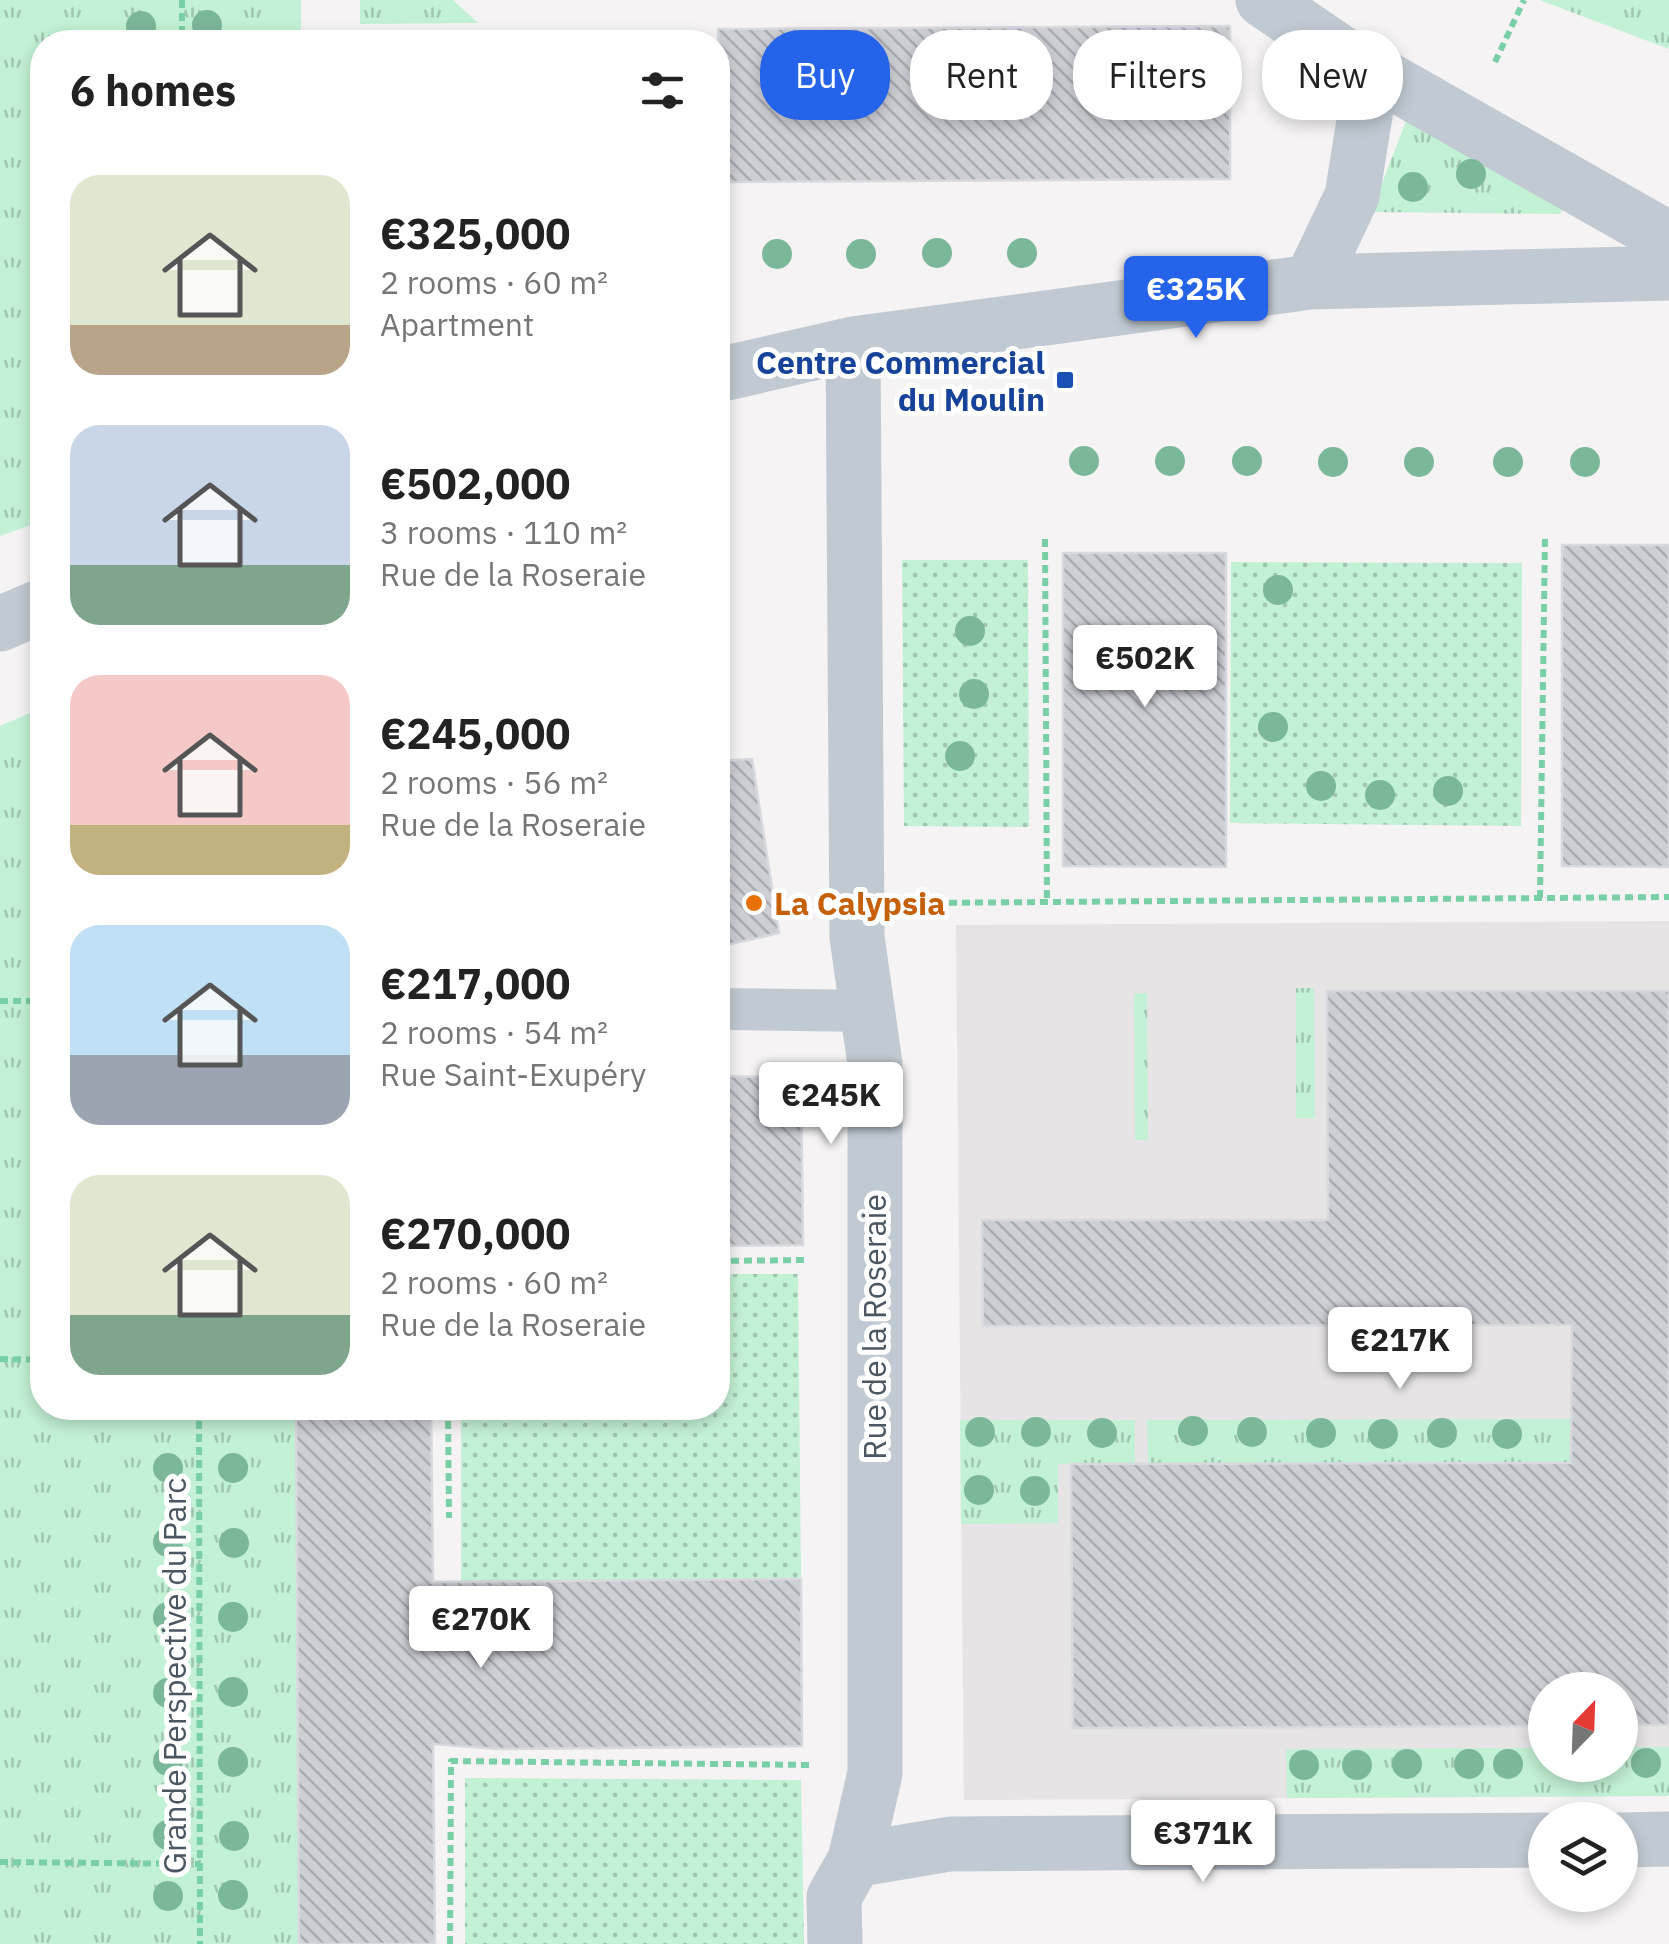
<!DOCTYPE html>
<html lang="en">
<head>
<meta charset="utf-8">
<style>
  :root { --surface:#fff; --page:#f6f6f6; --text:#222; --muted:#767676; --accent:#2563eb }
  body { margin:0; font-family:"IBM Plex Sans",sans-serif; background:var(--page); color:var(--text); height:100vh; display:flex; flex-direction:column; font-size:38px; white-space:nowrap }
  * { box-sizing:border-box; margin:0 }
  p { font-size:32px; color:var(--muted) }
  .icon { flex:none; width:55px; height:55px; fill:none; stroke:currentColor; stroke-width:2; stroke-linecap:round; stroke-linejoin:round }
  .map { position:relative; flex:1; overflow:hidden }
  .details { position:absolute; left:30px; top:30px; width:700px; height:1390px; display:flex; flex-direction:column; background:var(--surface); border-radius:40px; box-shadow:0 5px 15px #0003 }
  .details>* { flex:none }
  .hud { position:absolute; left:760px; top:30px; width:758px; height:90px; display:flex; gap:20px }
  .needle { width:65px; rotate:23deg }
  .controls { position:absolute; left:1528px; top:1672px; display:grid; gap:20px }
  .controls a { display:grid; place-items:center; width:110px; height:110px; border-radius:50%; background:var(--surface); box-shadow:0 5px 15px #0003; font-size:50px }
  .price { position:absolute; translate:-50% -85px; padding:0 22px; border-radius:10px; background:#fff; color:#222; font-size:32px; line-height:65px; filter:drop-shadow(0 2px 5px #0008) }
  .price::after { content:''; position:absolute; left:50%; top:60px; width:30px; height:22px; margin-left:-15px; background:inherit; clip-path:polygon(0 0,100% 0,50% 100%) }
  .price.active { background:var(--accent); color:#fff }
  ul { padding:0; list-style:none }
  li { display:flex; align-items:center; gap:30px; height:250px; padding:0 40px }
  li span { display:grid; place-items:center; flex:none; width:280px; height:200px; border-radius:30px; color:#555 }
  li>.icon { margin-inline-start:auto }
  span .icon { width:120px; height:120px; fill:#fffc; stroke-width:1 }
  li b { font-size:42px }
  h2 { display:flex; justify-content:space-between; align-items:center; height:120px; padding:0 40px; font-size:42px }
  .pill { padding:0 35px; border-radius:40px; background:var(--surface); box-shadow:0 5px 15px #0003; font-size:35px; line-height:90px }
  .pill.active { background:var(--accent); color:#fff }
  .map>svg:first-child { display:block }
</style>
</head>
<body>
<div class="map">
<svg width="1669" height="1944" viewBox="0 0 1669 1944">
  <defs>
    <pattern id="grass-tufts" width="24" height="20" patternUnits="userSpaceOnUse" patternTransform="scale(2.5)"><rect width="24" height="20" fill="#c3f1d5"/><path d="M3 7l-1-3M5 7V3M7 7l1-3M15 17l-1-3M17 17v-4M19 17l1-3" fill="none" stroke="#a0c6b0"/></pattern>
    <pattern id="garden-dots" width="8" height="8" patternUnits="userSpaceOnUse" patternTransform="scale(2.5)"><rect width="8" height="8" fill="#c3f1d5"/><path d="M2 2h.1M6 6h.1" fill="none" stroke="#a0c6b0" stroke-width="1.8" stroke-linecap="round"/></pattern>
    <pattern id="building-back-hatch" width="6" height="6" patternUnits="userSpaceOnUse" patternTransform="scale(2.5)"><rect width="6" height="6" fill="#cdcfd5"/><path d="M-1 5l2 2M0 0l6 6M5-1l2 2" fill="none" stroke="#a8abb0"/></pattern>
  </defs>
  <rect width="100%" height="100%" fill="#f5f3f3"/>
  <path fill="#e6e4e5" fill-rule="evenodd" d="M 1669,921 L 1669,1796 L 964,1800 L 956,925 ZM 1545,1690 L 1620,1690 L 1620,1765 L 1545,1765 Z"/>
  <path fill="url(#grass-tufts)" d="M 0,0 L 301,0 L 301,42 L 42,42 L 42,521 L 0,536 Z
    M 360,0 L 453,0 L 478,23 L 360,24 Z
    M 1540,0 L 1669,0 L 1669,49 L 1542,1 Z
    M 1406,121 L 1563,209 L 1560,214 L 1371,212 Z
    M 42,708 L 42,1408 L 295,1408 L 299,1944 L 0,1944 L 0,726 Z
    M 1314,988 L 1315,1118 L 1296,1118 L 1296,988 Z
    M 1134,993 L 1147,993 L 1148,1140 L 1135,1140 Z
    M 1571,1419 L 1571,1463 L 1148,1463 L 1147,1420 Z
    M 960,1420 L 1135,1420 L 1135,1463 L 1058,1464 L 1058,1523 L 961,1524 Z
    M 1620,1747 L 1669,1747 L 1669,1796 L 1287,1798 L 1286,1749 L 1545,1748 L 1545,1765 L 1620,1765 Z"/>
  <path fill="url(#garden-dots)" d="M 902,560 L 1028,560 L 1029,827 L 904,826 Z
    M 1231,562 L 1522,563 L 1521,826 L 1230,823 Z
    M 718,1274 L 798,1274 L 801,1579 L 461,1581 L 461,1408 L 718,1408 Z
    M 465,1778 L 801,1780 L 804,1944 L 465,1944 Z"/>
  <path fill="url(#building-back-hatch)" stroke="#d7d9de" stroke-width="2.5" d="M 1230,26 L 1230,179 L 718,182 L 718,29 Z
    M 1562,545 L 1669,545 L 1669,867 L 1562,866 Z
    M 1063,553 L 1226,553 L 1226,867 L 1063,866 Z
    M 752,759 L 779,933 L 718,947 L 718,761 Z
    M 1327,991 L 1669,991 L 1669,1725 L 1620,1725 L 1620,1690 L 1545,1690 L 1545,1726 L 1073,1728 L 1071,1464 L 1571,1463 L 1572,1325 L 983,1326 L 982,1220 L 1328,1220 Z
    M 718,1076 L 801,1078 L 803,1245 L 718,1246 Z
    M 296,1408 L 431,1408 L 433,1582 L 801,1579 L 802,1746 L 498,1749 L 433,1744 L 435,1944 L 299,1944 Z"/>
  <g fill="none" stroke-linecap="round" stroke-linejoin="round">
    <path stroke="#7ad0a6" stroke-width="6" stroke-dasharray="8 5" stroke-linecap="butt" d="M 182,0 L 182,42
      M 1495,62 L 1524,0
      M 1045,539 L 1047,902
      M 1540,898 L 1545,537
      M 923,903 L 1669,897
      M 0,1001 L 42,1001
      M 718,1261 L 807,1260
      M 0,1359 L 42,1360
      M 199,1408 L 200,1944
      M 448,1408 L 449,1518
      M 0,1862 L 200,1864
      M 450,1944 L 451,1761 L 810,1765"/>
    <path stroke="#c1cad2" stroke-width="42" d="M 718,1009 L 867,1011"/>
    <path stroke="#c1cad2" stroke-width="55" d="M 1263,0 L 1344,55 L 1669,239
      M 1311,282 L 1352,196 L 1366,109 L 1344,55
      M 718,375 L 853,344 L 1311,282 L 1669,273
      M 0,624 L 42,606
      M 1620,1840 L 1669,1839
      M 855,1860 L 950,1844 L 1545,1840
      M 835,1944 L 834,1897 L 855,1860 L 875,1773 L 875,1064 L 857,937 L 853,344"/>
  </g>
  <g fill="#7bb799">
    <circle cx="207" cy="25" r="15"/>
    <circle cx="141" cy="26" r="15"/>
    <circle cx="1471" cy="174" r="15"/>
    <circle cx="1413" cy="187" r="15"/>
    <circle cx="937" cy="253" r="15"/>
    <circle cx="1022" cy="253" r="15"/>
    <circle cx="777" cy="254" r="15"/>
    <circle cx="861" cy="254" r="15"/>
    <circle cx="1084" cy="461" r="15"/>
    <circle cx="1170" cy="461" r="15"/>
    <circle cx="1247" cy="461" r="15"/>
    <circle cx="1333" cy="462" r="15"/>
    <circle cx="1419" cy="462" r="15"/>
    <circle cx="1508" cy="462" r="15"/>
    <circle cx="1585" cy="462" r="15"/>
    <circle cx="1278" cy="590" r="15"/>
    <circle cx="970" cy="631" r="15"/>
    <circle cx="974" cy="694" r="15"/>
    <circle cx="1273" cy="727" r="15"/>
    <circle cx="960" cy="756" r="15"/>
    <circle cx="1321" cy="786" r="15"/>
    <circle cx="1448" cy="791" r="15"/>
    <circle cx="1380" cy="795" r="15"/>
    <circle cx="1193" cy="1431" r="15"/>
    <circle cx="980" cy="1432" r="15"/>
    <circle cx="1036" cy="1432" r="15"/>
    <circle cx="1252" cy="1432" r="15"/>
    <circle cx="1102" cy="1433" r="15"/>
    <circle cx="1321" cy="1433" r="15"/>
    <circle cx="1442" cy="1433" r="15"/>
    <circle cx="1383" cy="1434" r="15"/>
    <circle cx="1507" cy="1434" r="15"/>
    <circle cx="168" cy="1468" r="15"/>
    <circle cx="233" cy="1468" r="15"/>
    <circle cx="979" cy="1490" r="15"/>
    <circle cx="1035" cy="1491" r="15"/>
    <circle cx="168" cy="1542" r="15"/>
    <circle cx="234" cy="1543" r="15"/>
    <circle cx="168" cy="1617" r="15"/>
    <circle cx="233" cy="1617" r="15"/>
    <circle cx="233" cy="1692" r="15"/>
    <circle cx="168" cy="1693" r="15"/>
    <circle cx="168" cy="1761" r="15"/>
    <circle cx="233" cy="1762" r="15"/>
    <circle cx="1646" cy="1763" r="15"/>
    <circle cx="1407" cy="1764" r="15"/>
    <circle cx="1469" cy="1764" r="15"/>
    <circle cx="1508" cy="1764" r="15"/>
    <circle cx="1304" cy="1765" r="15"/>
    <circle cx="1357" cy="1765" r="15"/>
    <circle cx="168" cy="1835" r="15"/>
    <circle cx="234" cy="1836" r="15"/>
    <circle cx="233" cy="1895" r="15"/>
    <circle cx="168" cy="1896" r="15"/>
  </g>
  <rect fill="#1a4fb4" stroke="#fff" stroke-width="4" x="1055" y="370" width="20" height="20" rx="5"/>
  <circle fill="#e8710a" stroke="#fff" stroke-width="4" cx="754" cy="903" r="10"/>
  <g text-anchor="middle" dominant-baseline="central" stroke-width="10" stroke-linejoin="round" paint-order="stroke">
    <g font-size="32" font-weight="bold" fill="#164399" stroke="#fff" text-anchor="end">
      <text x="1045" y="362">Centre Commercial<tspan x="1045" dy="37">du Moulin</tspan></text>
    </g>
    <g font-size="32" font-weight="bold" fill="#c56008" stroke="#fff" text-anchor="start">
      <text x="774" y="903">La Calypsia</text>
    </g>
    <g font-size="32" fill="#4a5661" stroke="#fff">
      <text transform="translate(874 1327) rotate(-90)">Rue de la Roseraie</text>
      <text transform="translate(174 1676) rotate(-90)">Grande Perspective du Parc</text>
    </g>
  </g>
</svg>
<div class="controls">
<a><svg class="needle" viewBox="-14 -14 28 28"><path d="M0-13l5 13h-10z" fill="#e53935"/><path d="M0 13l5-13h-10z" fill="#767676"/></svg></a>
<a><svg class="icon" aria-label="layers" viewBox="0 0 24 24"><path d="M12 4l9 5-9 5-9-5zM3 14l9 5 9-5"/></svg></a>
</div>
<b class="price active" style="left:1196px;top:341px">€325K</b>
<b class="price" style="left:1145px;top:710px">€502K</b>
<b class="price" style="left:831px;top:1147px">€245K</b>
<b class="price" style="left:1400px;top:1392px">€217K</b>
<b class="price" style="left:481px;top:1671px">€270K</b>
<b class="price" style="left:1203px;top:1885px">€371K</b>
<div class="hud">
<a class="pill active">Buy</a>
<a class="pill">Rent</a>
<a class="pill">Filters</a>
<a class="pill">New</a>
</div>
<section class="details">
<h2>6 homes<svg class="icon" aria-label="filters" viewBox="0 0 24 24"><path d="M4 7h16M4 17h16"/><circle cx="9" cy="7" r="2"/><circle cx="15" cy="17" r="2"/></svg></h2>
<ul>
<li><span style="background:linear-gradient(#dfe7d0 75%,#b9a48a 0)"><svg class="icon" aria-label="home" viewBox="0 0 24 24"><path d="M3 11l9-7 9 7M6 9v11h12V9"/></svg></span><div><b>€325,000</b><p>2 rooms · 60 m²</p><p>Apartment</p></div></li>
<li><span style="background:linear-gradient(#c9d6e8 70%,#7fa58c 0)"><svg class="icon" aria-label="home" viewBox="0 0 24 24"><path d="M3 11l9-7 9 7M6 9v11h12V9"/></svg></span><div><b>€502,000</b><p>3 rooms · 110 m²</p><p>Rue de la Roseraie</p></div></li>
<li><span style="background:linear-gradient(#f6c9c9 75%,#c2b280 0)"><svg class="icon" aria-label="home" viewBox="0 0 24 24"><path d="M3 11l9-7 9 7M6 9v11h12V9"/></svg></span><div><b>€245,000</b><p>2 rooms · 56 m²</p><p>Rue de la Roseraie</p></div></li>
<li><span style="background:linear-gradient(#bfe0f5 65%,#9aa5b1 0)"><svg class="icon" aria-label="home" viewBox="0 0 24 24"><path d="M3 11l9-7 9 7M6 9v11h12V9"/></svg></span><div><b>€217,000</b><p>2 rooms · 54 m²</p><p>Rue Saint-Exupéry</p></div></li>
<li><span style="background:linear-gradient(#dfe7d0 70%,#7fa58c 0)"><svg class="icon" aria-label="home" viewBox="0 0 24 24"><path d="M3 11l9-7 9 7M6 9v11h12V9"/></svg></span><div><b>€270,000</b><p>2 rooms · 60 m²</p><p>Rue de la Roseraie</p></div></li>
</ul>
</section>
</div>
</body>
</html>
